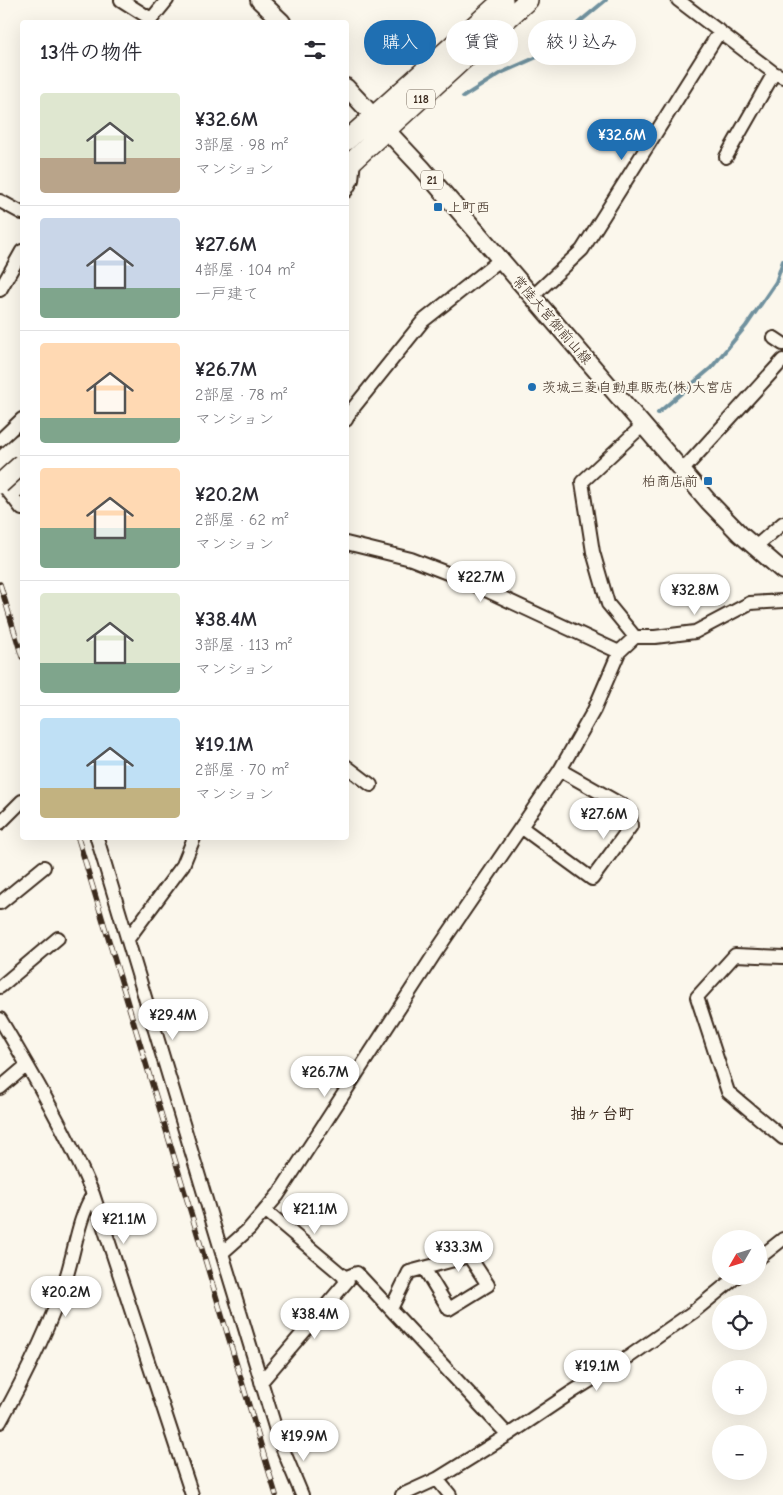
<!DOCTYPE html>
<html lang="ja">
<head>
<meta charset="utf-8">
<style>
  :root { --surface:#fff; --page:#f7f7f7; --text:#2b2b33; --muted:#7c7c81; --line:#e1e1e2; --accent:#1f6fb2 }
  body { margin:0; font-family:"Comic Neue","Klee One",sans-serif; background:var(--page); color:var(--text); height:100vh; display:flex; flex-direction:column; font-size:19px; white-space:nowrap }
  * { box-sizing:border-box; margin:0 }
  p { font-size:16px; color:var(--muted) }
  .icon { flex:none; width:28px; height:28px; fill:none; stroke:currentColor; stroke-width:2; stroke-linecap:round; stroke-linejoin:round }
  .map { position:relative; flex:1; overflow:hidden }
  .panel { position:absolute; left:20px; top:20px; width:329px; height:820px; display:flex; flex-direction:column; background:var(--surface); border-radius:5px; box-shadow:0 5px 20px #0002 }
  .panel>* { flex:none }
  .top-card { position:absolute; left:364px; top:20px; width:344px; height:45px; display:flex; gap:10px }
  .needle { width:32px; rotate:231deg }
  .fabs { position:absolute; left:712px; top:1230px; display:grid; gap:10px }
  .fabs a { display:grid; place-items:center; width:55px; height:55px; border-radius:50%; background:var(--surface); box-shadow:0 5px 20px #0002; font-size:25px }
  .price { position:absolute; translate:-50% -42px; padding:0 11px; border-radius:18px; background:#fff; color:#222; font-size:16px; line-height:32px; filter:drop-shadow(0 1px 2px #0008) }
  .price::after { content:''; position:absolute; left:50%; top:30px; width:15px; height:11px; margin-left:-8px; background:inherit; clip-path:polygon(0 0,100% 0,50% 100%) }
  .price.selected { background:var(--accent); color:#fff }
  ul { padding:0; list-style:none }
  li { display:flex; align-items:center; gap:15px; height:125px; padding:0 20px }
  li+li { border-top:1px solid var(--line) }
  li span { display:grid; place-items:center; flex:none; width:140px; height:100px; border-radius:5px; color:#555 }
  li>.icon { margin-inline-start:auto }
  span .icon { width:60px; height:60px; fill:#fffc; stroke-width:1 }
  li b { font-size:21px }
  h2 { display:flex; justify-content:space-between; align-items:center; height:60px; padding:0 20px; font-size:21px }
  .tag { padding:0 18px; border-radius:22px; background:var(--surface); box-shadow:0 5px 20px #0002; font-size:18px; line-height:45px }
  .tag.selected { background:var(--accent); color:#fff }
  .map>svg:first-child { display:block }
</style>
</head>
<body>
<div class="map">
<svg width="783" height="1495" viewBox="0 0 783 1495">
  <rect width="100%" height="100%" fill="#fbf7ec"/>
  <filter id="ink" filterUnits="userSpaceOnUse"><feTurbulence type="fractalNoise" baseFrequency=".02" numOctaves="2"/><feDisplacementMap in="SourceGraphic" scale="10" xChannelSelector="R" yChannelSelector="G"/><feConvolveMatrix kernelMatrix="1 2 1 2 8 2 1 2 1" color-interpolation-filters="sRGB"/></filter>
  <g filter="url(#ink)">
    <g fill="none" stroke-linecap="round" stroke-linejoin="round">
      <path stroke="#6f919e" stroke-width="4" d="M 463,97 L 501,73 L 537,57 L 606,0
        M 658,413 L 711,368 L 746,326 L 776,282 L 783,261"/>
      <defs>
        <path id="minor" d="M 121,0 L 151,19
          M 678,0 L 774,73 L 783,77
          M 149,22 L 167,0
          M 726,157 L 774,73
          M 346,191 L 352,180 L 354,160
          M 0,201 L 22,213
          M 0,290 L 22,251
          M 532,297 L 582,250 L 720,31
          M 774,338 L 783,344
          M 346,420 L 350,412 L 423,321 L 500,260
          M 0,440 L 22,419
          M 682,471 L 783,360
          M 0,481 L 22,509
          M 12,496 L 22,486
          M 346,543 L 411,559 L 460,578 L 619,652
          M 754,548 L 783,523
          M 635,637 L 608,604 L 593,552 L 582,482 L 643,425
          M 346,766 L 371,785
          M 0,823 L 22,801
          M 521,827 L 592,879 L 631,826 L 630,813 L 622,805 L 560,770
          M 97,838 L 222,1253 L 279,1440 L 302,1495
          M 0,903 L 44,867
          M 128,939 L 183,865 L 194,838
          M 783,957 L 735,955 L 697,997 L 728,1092 L 783,1138
          M 0,987 L 58,938
          M 0,1019 C 34,1076 67,1133 93,1194 L 192,1495
          M 0,1088 L 27,1065
          M 222,1253 L 249,1229 L 278,1195 L 437,950 L 560,770 L 594,710 L 619,652 L 635,637 L 655,637 L 695,632 L 750,603 L 783,601
          M 759,1258 L 783,1239
          M 344,1278 L 357,1273 L 508,1435
          M 391,1309 L 409,1272 L 469,1256 L 488,1285 L 449,1309 L 424,1268
          M 261,1382 L 348,1280 L 265,1210
          M 0,1422 C 26,1375 49,1329 66,1278 C 75,1250 78,1219 93,1194
          M 437,1479 L 450,1495
          M 402,1495 L 437,1479 L 508,1435 L 572,1392 L 630,1356 L 693,1312 L 737,1276"/>
        <path id="major" d="M 259,0 L 282,22
          M 346,87 L 422,168 L 709,502 L 740,534 L 783,571"/>
        <path id="highway" d="M 346,141 L 503,0
          M 346,167 L 528,0
          M 0,463 L 22,443"/>
      </defs>
      <use href="#minor" stroke="#3b2a1e" stroke-width="16"/>
      <use href="#major" stroke="#3b2a1e" stroke-width="20"/>
      <use href="#highway" stroke="#3b2a1e" stroke-width="22"/>
      <use href="#minor" stroke="#fbf7ec" stroke-width="12"/>
      <use href="#major" stroke="#fbf7ec" stroke-width="16"/>
      <use href="#highway" stroke="#fbf7ec" stroke-width="19"/>
      <defs>
        <path id="rail" d="M 0,584 L 22,657
          M 78,838 L 276,1495"/>
      </defs>
      <use href="#rail" stroke="#3b2a1e" stroke-width="5.5"/>
      <use href="#rail" stroke="#fbf7ec" stroke-width="4" stroke-dasharray="11" stroke-linecap="butt"/>
      <defs>
        <path id="highway-bridge" d="M 0,484 L 22,464"/>
      </defs>
      <use href="#highway-bridge" stroke="#3b2a1e" stroke-width="22" stroke-linecap="butt"/>
      <use href="#highway-bridge" stroke="#fbf7ec" stroke-width="19"/>
    </g>
  </g>
  <g fill="#1f6fb2" stroke="#fbf7ec" stroke-width="2">
    <rect x="433" y="202" width="10" height="10" rx="2.5"/>
    <circle cx="532" cy="387" r="5"/>
    <rect x="703" y="476" width="10" height="10" rx="2.5"/>
  </g>
  <g text-anchor="middle" dominant-baseline="central" stroke-width="4" stroke-linejoin="round" paint-order="stroke">
    <g fill="#fbf7ec" stroke="#75685c" stroke-width="1">
      <rect x="407" y="89.5" width="28" height="19" rx="4"/>
      <rect x="421" y="170.5" width="22" height="19" rx="4"/>
    </g>
    <g font-size="12" font-weight="bold" fill="#3b2a1e">
      <text x="421" y="99">118</text>
      <text x="432" y="180">21</text>
    </g>
    <g font-size="14" fill="#3b2a1e" stroke="#fbf7ec" text-anchor="start">
      <text x="448" y="207">上町西</text>
      <text x="542" y="387">茨城三菱自動車販売(株)大宮店</text>
      <text x="698" y="481" text-anchor="end">柏商店前</text>
    </g>
    <g font-size="14" fill="#3b2a1e" stroke="#fbf7ec">
      <text transform="translate(552 320) rotate(49)">常陸大宮御前山線</text>
    </g>
    <g font-size="16" font-weight="bold" fill="#3b2a1e" stroke="#fbf7ec">
      <text x="602" y="1114">抽ヶ台町</text>
    </g>
  </g>
</svg>
<div class="fabs">
<a><svg class="needle" viewBox="-14 -14 28 28"><path d="M0-13l5 13h-10z" fill="#e53935"/><path d="M0 13l5-13h-10z" fill="#7c7c81"/></svg></a>
<a><svg class="icon" aria-label="locate" viewBox="0 0 24 24"><circle cx="12" cy="12" r="6"/><path d="M12 2v4M12 18v4M2 12h4M18 12h4"/></svg></a>
<a>+</a>
<a>−</a>
</div>
<b class="price selected" style="left:622px;top:161px">¥32.6M</b>
<b class="price" style="left:481px;top:603px">¥22.7M</b>
<b class="price" style="left:695px;top:616px">¥32.8M</b>
<b class="price" style="left:604px;top:840px">¥27.6M</b>
<b class="price" style="left:173px;top:1041px">¥29.4M</b>
<b class="price" style="left:325px;top:1098px">¥26.7M</b>
<b class="price" style="left:315px;top:1235px">¥21.1M</b>
<b class="price" style="left:124px;top:1245px">¥21.1M</b>
<b class="price" style="left:459px;top:1273px">¥33.3M</b>
<b class="price" style="left:66px;top:1318px">¥20.2M</b>
<b class="price" style="left:315px;top:1340px">¥38.4M</b>
<b class="price" style="left:597px;top:1392px">¥19.1M</b>
<b class="price" style="left:304px;top:1462px">¥19.9M</b>
<div class="top-card">
<a class="tag selected">購入</a>
<a class="tag">賃貸</a>
<a class="tag">絞り込み</a>
</div>
<section class="panel">
<h2>13件の物件<svg class="icon" aria-label="filters" viewBox="0 0 24 24"><path d="M4 7h16M4 17h16"/><circle cx="9" cy="7" r="2"/><circle cx="15" cy="17" r="2"/></svg></h2>
<ul>
<li><span style="background:linear-gradient(#dfe7d0 65%,#b9a48a 0)"><svg class="icon" aria-label="home" viewBox="0 0 24 24"><path d="M3 11l9-7 9 7M6 9v11h12V9"/></svg></span><div><b>¥32.6M</b><p>3部屋 · 98 m²</p><p>マンション</p></div></li>
<li><span style="background:linear-gradient(#c9d6e8 70%,#7fa58c 0)"><svg class="icon" aria-label="home" viewBox="0 0 24 24"><path d="M3 11l9-7 9 7M6 9v11h12V9"/></svg></span><div><b>¥27.6M</b><p>4部屋 · 104 m²</p><p>一戸建て</p></div></li>
<li><span style="background:linear-gradient(#ffd9b3 75%,#7fa58c 0)"><svg class="icon" aria-label="home" viewBox="0 0 24 24"><path d="M3 11l9-7 9 7M6 9v11h12V9"/></svg></span><div><b>¥26.7M</b><p>2部屋 · 78 m²</p><p>マンション</p></div></li>
<li><span style="background:linear-gradient(#ffd9b3 60%,#7fa58c 0)"><svg class="icon" aria-label="home" viewBox="0 0 24 24"><path d="M3 11l9-7 9 7M6 9v11h12V9"/></svg></span><div><b>¥20.2M</b><p>2部屋 · 62 m²</p><p>マンション</p></div></li>
<li><span style="background:linear-gradient(#dfe7d0 70%,#7fa58c 0)"><svg class="icon" aria-label="home" viewBox="0 0 24 24"><path d="M3 11l9-7 9 7M6 9v11h12V9"/></svg></span><div><b>¥38.4M</b><p>3部屋 · 113 m²</p><p>マンション</p></div></li>
<li><span style="background:linear-gradient(#bfe0f5 70%,#c2b280 0)"><svg class="icon" aria-label="home" viewBox="0 0 24 24"><path d="M3 11l9-7 9 7M6 9v11h12V9"/></svg></span><div><b>¥19.1M</b><p>2部屋 · 70 m²</p><p>マンション</p></div></li>
</ul>
</section>
</div>
</body>
</html>
